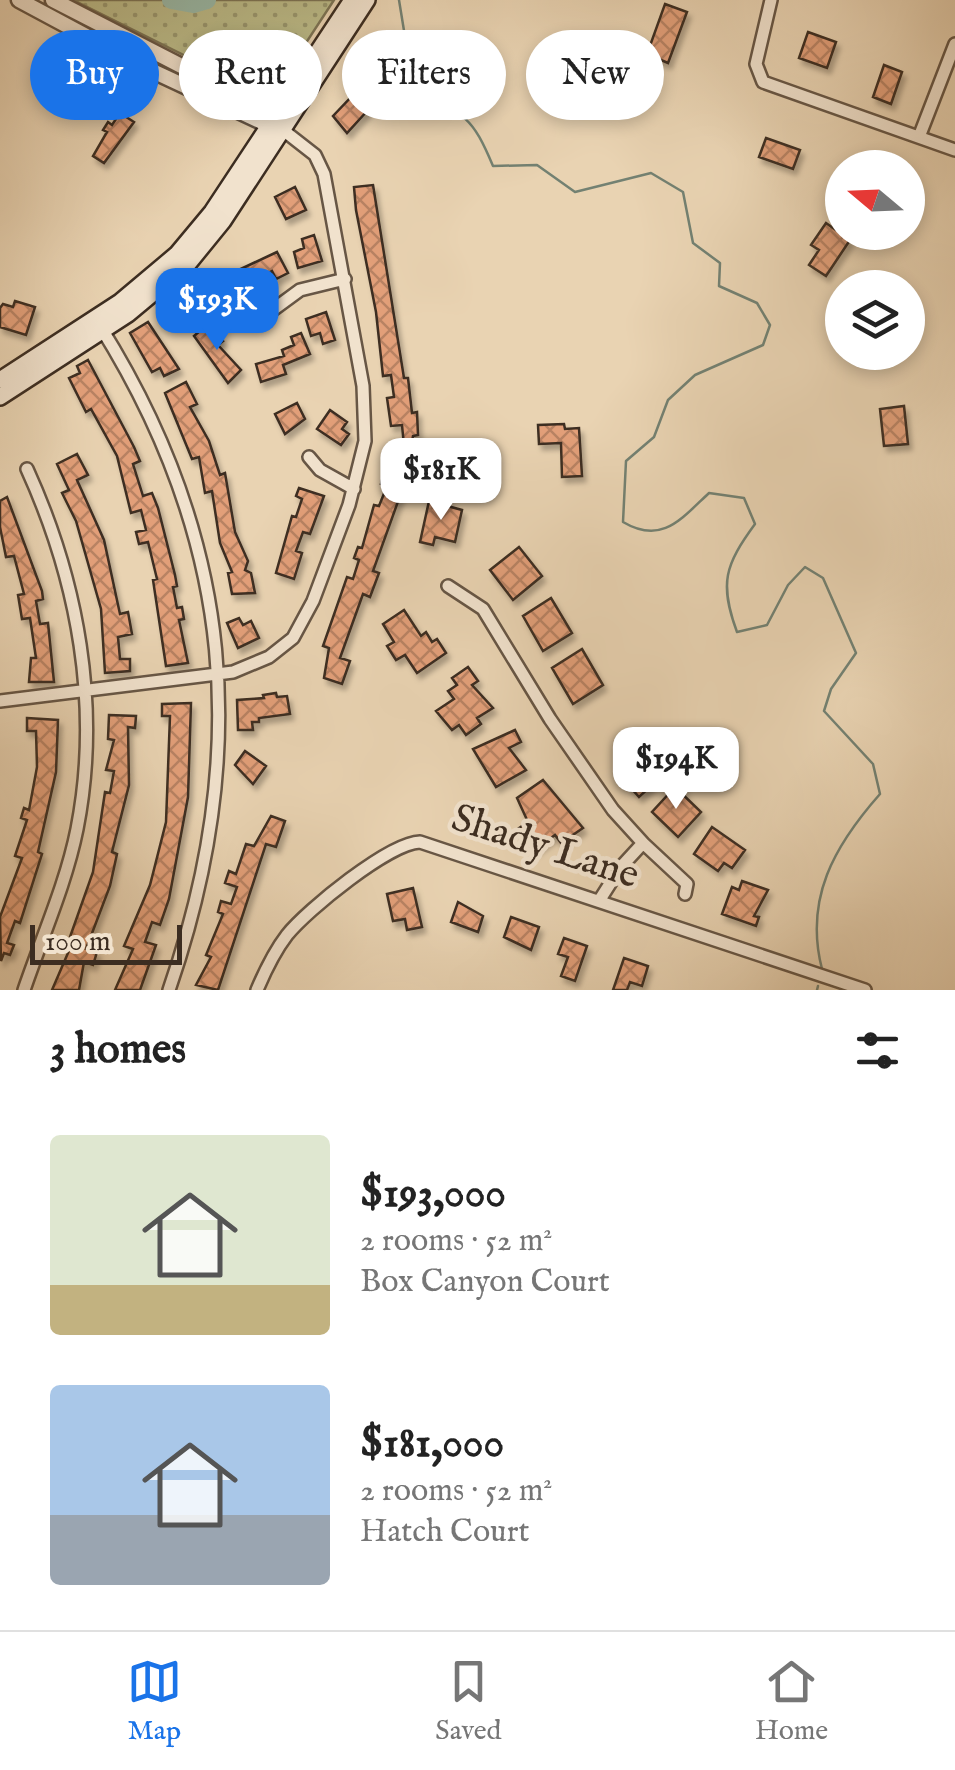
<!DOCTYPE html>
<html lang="en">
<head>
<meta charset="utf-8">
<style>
  :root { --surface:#fff; --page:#f6f6f6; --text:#222; --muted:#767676; --line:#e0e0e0; --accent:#1a73e8 }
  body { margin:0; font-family:"IM FELL English",serif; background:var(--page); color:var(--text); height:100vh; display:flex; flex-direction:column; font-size:38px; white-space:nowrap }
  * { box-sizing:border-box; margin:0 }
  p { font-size:32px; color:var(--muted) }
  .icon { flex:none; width:55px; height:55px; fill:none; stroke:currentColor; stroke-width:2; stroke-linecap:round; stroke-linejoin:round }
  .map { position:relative; height:990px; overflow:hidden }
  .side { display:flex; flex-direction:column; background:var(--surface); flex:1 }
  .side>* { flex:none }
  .guide { position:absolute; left:30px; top:30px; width:895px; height:90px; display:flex; gap:20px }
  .needle { width:65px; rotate:289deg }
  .controls { position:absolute; left:825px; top:150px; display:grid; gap:20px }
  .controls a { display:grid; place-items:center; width:100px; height:100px; border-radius:50%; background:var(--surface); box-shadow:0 5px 15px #0003; font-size:50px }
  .scale { position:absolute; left:30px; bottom:25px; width:152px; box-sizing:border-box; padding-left:10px; border:5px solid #3c2d21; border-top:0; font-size:28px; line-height:35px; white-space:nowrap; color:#3c2d21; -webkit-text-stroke:8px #f1e2cd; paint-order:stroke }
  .price { position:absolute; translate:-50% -85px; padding:0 22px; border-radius:20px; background:#fff; color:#222; font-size:32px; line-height:65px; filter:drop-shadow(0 2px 5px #0008) }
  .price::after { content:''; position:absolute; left:50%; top:60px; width:30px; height:22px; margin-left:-15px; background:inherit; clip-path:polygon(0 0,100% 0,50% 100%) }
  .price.selected { background:var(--accent); color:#fff }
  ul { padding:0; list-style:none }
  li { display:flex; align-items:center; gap:30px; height:250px; padding:0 50px }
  li span { display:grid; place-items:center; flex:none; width:280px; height:200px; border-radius:10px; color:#555 }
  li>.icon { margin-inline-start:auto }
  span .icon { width:120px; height:120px; fill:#fffc; stroke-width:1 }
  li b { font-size:42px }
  h2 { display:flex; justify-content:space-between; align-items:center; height:120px; padding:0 50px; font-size:42px }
  .chip { padding:0 35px; border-radius:45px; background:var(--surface); box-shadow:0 5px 15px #0003; font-size:35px; line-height:90px }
  .chip.selected { background:var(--accent); color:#fff }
  .dock { display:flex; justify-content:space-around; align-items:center; height:140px; border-top:2px solid var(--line); background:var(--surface); font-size:28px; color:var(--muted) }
  .dock a { display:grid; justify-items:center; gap:5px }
  .dock .selected { color:var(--accent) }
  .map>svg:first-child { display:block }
</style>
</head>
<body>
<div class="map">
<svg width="955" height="990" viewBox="0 0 955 990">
  <defs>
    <pattern id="park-dots" width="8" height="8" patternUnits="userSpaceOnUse" patternTransform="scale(2.5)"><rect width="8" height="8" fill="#bbbb89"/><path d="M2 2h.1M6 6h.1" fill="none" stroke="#999870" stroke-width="1.8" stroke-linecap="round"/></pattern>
    <pattern id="building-cross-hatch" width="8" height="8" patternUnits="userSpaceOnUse" patternTransform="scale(2.5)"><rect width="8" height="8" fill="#e29f79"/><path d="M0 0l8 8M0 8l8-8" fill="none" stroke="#b88263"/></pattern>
    <filter id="shadow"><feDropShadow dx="3.5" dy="5.5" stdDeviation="2.5" flood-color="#0004"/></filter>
  </defs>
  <rect width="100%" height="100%" fill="#e9d3b2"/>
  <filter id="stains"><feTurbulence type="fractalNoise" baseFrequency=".002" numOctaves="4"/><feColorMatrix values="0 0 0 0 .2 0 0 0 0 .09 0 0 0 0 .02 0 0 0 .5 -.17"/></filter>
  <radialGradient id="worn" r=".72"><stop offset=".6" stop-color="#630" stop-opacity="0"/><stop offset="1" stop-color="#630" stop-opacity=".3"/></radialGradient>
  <path fill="url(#park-dots)" stroke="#7c7455" stroke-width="2.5" d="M 73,0 L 334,0 L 270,98 Z"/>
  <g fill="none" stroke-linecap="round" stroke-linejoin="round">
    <path stroke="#738172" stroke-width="2.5" d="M 399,0 L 415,98 C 465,110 473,119 493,166 L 537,165 L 575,192 L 651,173 L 683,192 L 693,243 L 720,263 L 719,286 L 757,303 L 770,325 L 763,345 L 695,375 L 668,400 L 654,437 L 626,461 L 623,522 C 662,545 681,519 709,493 L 744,498 L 755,524 C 725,565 719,583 737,632 L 767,625 L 788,585 L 805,567 L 823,578 L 856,653 L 831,689 L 824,711 L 873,764 L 880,794 C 834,846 804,899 822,969
      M 817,990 L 818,986"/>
    <path stroke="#98b9a8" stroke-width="18" d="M 171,0 L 193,4 L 207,0"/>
  </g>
  <path fill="url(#building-cross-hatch)" stroke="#3c2d21" stroke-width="2.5" filter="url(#shadow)" d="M 665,4 L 687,12 L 668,63 L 647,54 Z
    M 808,32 L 836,42 L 827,68 L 799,58 Z
    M 884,65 L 902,72 L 891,104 L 873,97 Z
    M 355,93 L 368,110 L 347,133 L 333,116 Z
    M 120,113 L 134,122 L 104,163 L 93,156 L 107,132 L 103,130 L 108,122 L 112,125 Z
    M 766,138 L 800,150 L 793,169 L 759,157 Z
    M 373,185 L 404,378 L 408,378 L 412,413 L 417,412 L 418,435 L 413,436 L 405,482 L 373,571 L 379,573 L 370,597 L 363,594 L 340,658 L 350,661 L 342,684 L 324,678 L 329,648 L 323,646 L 347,577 L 353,579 L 359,560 L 354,558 L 358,547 L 362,548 L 374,505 L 379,506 L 387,486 L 381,484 L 391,444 L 404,446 L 402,425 L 391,426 L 387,398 L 394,397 L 391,375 L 383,376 L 376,312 L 356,210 L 354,187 Z
    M 295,187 L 306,210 L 286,219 L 275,197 Z
    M 826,223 L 850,240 L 826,276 L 809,265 L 819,250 L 811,245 Z
    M 314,235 L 322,261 L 298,268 L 294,252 L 304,248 L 302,239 Z
    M 277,252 L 288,273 L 276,279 L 272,271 L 235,293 L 232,286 L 212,314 L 198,301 L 217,280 Z
    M 15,301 L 35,307 L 26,335 L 0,327 L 0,308 L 3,304 L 13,307 Z
    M 326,312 L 335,340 L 323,344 L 320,333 L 311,336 L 306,319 Z
    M 148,322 L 179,369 L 164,376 L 160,368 L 152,372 L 130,333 Z
    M 208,324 L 223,341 L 218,345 L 241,370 L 228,383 L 194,336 Z
    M 301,333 L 310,354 L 283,365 L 286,374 L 261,382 L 256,364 L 284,356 L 282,350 L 294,345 L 291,337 Z
    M 88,360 L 134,447 L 140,461 L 133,464 L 143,496 L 152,493 L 158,508 L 175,575 L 177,586 L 173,587 L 177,608 L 182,607 L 184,619 L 179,620 L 188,663 L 166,666 L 153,580 L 157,579 L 148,542 L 139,544 L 136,532 L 146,530 L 141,510 L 131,513 L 117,456 L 91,409 L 86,412 L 69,378 L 80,373 L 77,366 Z
    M 186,382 L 197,404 L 190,407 L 209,441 L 220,475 L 225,473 L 235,532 L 248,561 L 245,570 L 251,573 L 255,593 L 232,594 L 228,573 L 232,572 L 220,543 L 212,491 L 205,493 L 199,457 L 192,459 L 165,393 Z
    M 297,403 L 305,419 L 285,434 L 275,414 Z
    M 904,406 L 908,444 L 884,446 L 880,409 Z
    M 330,410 L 347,422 L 342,429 L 349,434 L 341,445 L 317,429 Z
    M 564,424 L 565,429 L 579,428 L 582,476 L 562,477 L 561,443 L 539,444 L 538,425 Z
    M 77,454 L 88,475 L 77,480 L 104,540 L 120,614 L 128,612 L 132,634 L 118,637 L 120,659 L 130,659 L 130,671 L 105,673 L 101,609 L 76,521 L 62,493 L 69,490 L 57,464 Z
    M 299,488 L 324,496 L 310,534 L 303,532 L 296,551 L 302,553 L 294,579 L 276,573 L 292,516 L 296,517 L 302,499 L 296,496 Z
    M 7,497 L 42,591 L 43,599 L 36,601 L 40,624 L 48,623 L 54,682 L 29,682 L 31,658 L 36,658 L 30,618 L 22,619 L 18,595 L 24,594 L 14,556 L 6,557 L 0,527 L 0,501 Z
    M 429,501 L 462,510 L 455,542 L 435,537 L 433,545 L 420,542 Z
    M 519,547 L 542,576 L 513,600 L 490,570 Z
    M 551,598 L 572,633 L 543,651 L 523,616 Z
    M 404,610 L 421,636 L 426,632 L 432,642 L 437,639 L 446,653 L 417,673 L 405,655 L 396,660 L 387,646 L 394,642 L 383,624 Z
    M 239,618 L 243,625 L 251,621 L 259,638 L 238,648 L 227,623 Z
    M 582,649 L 603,685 L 573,704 L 552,668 Z
    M 468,667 L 478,681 L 472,685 L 493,708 L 477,718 L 481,724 L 466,735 L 459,725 L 452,730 L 436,711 L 454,699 L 448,691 L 457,685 L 452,678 Z
    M 276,693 L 277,697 L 287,696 L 290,714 L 259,718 L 259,722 L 252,722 L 253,730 L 238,730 L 237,700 L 264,698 L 263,695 Z
    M 191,703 L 188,797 L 169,899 L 160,925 L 152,922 L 145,942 L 156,945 L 140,990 L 115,990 L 133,949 L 124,946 L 150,885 L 166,822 L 170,716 L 162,716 L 162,704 Z
    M 109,715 L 136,716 L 135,728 L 128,727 L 129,785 L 112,852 L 117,854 L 110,886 L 86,949 L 97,952 L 93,965 L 84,962 L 79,990 L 52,990 L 74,939 L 70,937 L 93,872 L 105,792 L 110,793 L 114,771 L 106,770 L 114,740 L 108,739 Z
    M 27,718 L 58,720 L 56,772 L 38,852 L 42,854 L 20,923 L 15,921 L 7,943 L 14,945 L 10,955 L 4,953 L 1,961 L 0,917 L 22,858 L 15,856 L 27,820 L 21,818 L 24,808 L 29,810 L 37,767 L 36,731 L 27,731 Z
    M 515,730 L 521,742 L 509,748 L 526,770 L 496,787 L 473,749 Z
    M 640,750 L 663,775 L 639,797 L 616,771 Z
    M 245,751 L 266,766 L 253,784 L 235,765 Z
    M 543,780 L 583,828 L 561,843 L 555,835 L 534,850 L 519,828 L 528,822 L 517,798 Z
    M 675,787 L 701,812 L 678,837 L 652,812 Z
    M 271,816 L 285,821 L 276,847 L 266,844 L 218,990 L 196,985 L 211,957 L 206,955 L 223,914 L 218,912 L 221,901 L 231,904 L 237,887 L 225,883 L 229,871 L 236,874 L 246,844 L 254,846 Z
    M 712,827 L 745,850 L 732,868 L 724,863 L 718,871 L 694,854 Z
    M 742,881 L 768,890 L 754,916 L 759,917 L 756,926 L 722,914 L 732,887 L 739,890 Z
    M 413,888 L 422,927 L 407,930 L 405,919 L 393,921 L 387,894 Z
    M 458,902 L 483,916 L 478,932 L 451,922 Z
    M 511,917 L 539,927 L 531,950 L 504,937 Z
    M 564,938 L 587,946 L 575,981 L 561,976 L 568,957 L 558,954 Z
    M 624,958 L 648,966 L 642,986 L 630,982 L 627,990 L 613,990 Z"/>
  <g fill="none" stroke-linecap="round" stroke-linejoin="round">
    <defs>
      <path id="minor" d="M 771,0 L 756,64 L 763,82 L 955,150
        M 919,137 L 955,44
        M 255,323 L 300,290 L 345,279
        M 100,326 C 234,540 251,753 169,990
        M 309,457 L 320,470 L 354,489
        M 448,586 L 483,609 L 550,719 L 613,810 L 643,843 L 620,868 L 599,901
        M 0,701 L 233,672 L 269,657 L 293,638 L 313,601 L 349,505 L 365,441 L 363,386 L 324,174 L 315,155 L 283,130
        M 643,843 L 687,884 L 685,894
        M 24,990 C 42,937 66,884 77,829 C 101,707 78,581 27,469
        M 257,990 C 265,971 274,952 287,935 C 307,910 389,843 420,842 L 865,990"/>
      <path id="tertiary" d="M 19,0 L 144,67 L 277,129
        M 53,0 L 261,107 L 280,125"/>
      <path id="secondary" d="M 0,380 L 120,302 L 177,254 L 212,212 L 352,0
        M 0,397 L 128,314 L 188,264 L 223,221 L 367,0"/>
    </defs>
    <use href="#minor" stroke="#675645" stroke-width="16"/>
    <use href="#tertiary" stroke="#675645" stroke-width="19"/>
    <use href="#secondary" stroke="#3c2d21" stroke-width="20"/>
    <use href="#minor" stroke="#f1e2cd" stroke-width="11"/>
    <use href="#tertiary" stroke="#f1e2cd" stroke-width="14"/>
    <use href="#secondary" stroke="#f1e2cd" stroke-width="15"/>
  </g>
  <g text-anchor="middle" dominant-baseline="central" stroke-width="9" stroke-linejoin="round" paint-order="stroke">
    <g font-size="40" fill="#3c2d21" stroke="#f1e2cd">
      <text transform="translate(545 848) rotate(18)">Shady Lane</text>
    </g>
  </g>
  <rect width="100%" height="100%" filter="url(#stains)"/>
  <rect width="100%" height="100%" fill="url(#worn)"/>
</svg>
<div class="controls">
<a><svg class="needle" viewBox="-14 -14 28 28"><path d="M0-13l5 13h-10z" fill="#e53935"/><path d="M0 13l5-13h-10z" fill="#767676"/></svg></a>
<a><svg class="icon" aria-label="layers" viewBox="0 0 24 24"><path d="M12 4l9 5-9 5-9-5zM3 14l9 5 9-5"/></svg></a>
</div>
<div class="scale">100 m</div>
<b class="price selected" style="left:217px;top:353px">$193K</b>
<b class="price" style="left:441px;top:523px">$181K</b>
<b class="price" style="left:676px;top:812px">$194K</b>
<div class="guide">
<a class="chip selected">Buy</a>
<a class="chip">Rent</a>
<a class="chip">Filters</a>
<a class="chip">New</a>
</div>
</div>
<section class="side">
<h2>3 homes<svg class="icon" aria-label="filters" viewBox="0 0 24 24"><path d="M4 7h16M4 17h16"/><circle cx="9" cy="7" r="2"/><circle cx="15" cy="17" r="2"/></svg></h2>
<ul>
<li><span style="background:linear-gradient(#dfe7d0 75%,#c2b280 0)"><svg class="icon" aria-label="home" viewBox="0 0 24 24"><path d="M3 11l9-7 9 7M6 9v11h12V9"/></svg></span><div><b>$193,000</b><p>2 rooms · 52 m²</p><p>Box Canyon Court</p></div></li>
<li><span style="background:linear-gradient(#a9c7e8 65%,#9aa5b1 0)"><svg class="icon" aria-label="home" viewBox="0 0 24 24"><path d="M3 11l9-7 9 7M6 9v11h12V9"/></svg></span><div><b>$181,000</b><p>2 rooms · 52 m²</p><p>Hatch Court</p></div></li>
</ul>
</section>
<nav class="dock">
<a class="selected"><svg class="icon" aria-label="map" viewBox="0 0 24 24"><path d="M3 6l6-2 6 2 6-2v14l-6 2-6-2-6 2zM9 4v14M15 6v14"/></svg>Map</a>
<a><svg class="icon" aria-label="saved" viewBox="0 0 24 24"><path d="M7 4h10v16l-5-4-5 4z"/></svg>Saved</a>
<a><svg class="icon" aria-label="home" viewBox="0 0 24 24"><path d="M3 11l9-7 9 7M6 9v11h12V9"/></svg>Home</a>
</nav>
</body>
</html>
